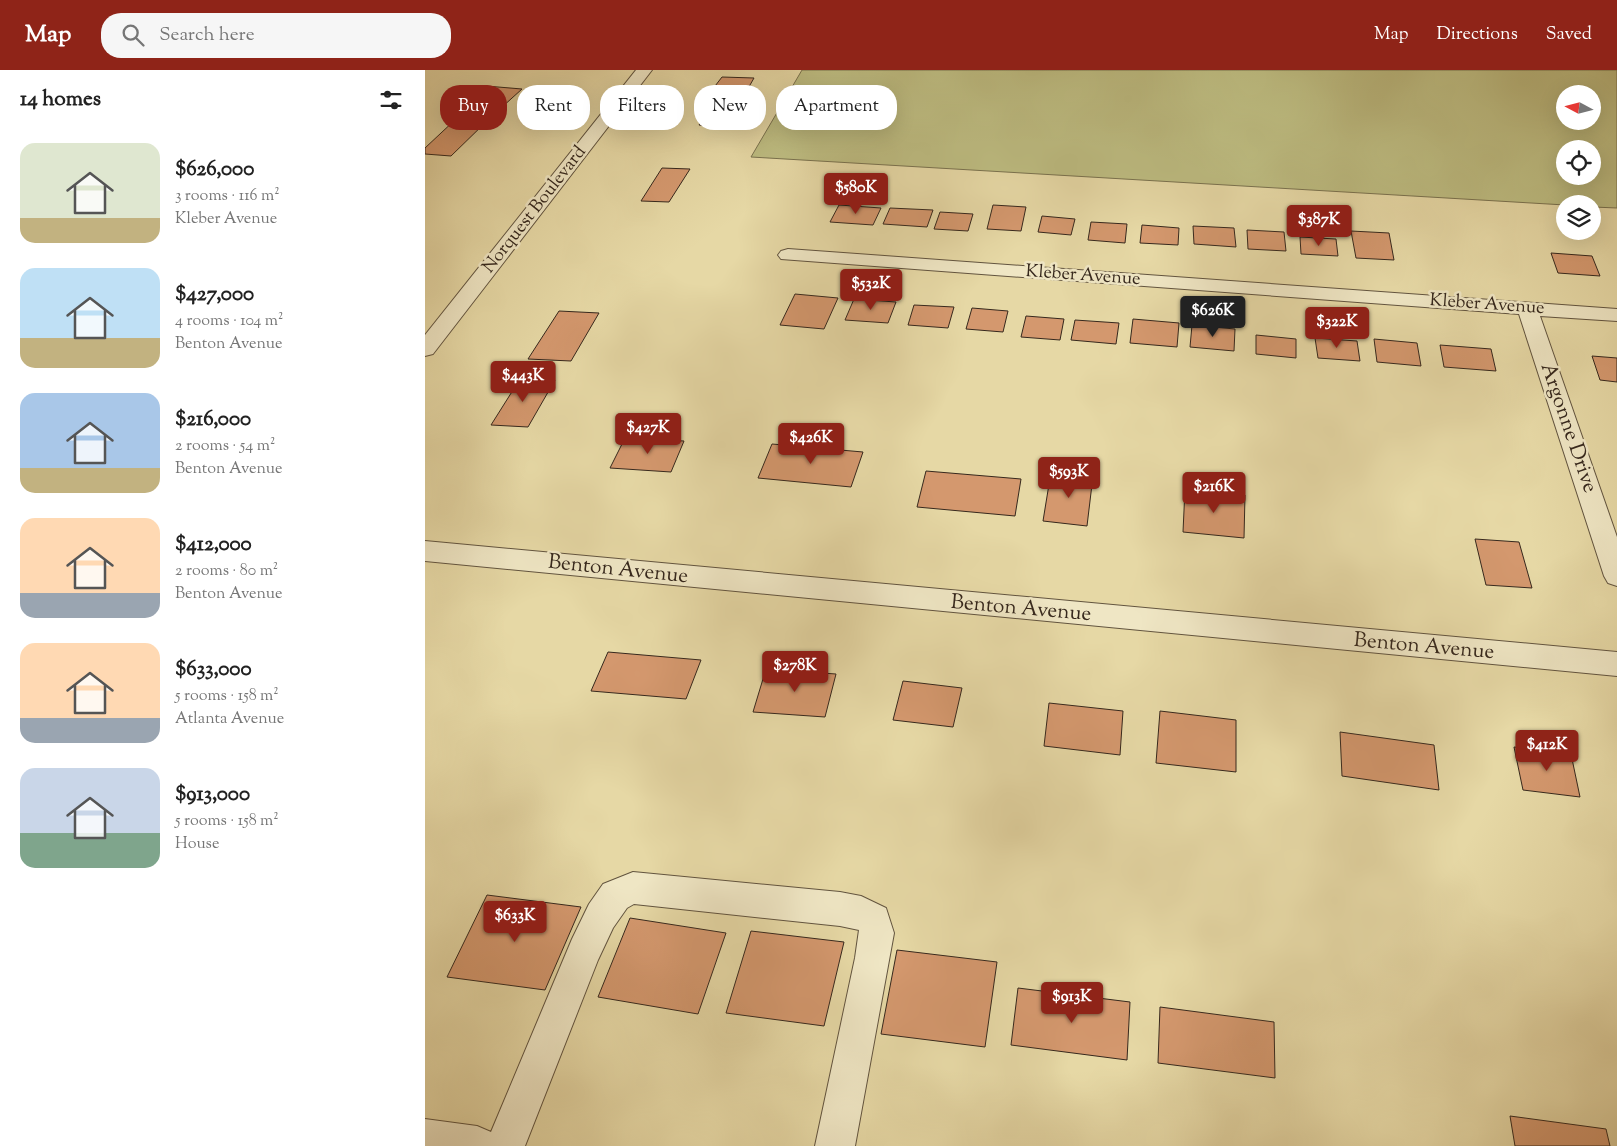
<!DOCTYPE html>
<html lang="en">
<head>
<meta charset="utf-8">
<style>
  :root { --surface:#fff; --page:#f6f6f6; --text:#222; --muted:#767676; --accent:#8f2418 }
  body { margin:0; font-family:"Sorts Mill Goudy",serif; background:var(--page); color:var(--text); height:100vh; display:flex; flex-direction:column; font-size:19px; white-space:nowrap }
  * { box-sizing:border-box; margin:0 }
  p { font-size:16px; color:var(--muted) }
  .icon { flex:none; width:28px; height:28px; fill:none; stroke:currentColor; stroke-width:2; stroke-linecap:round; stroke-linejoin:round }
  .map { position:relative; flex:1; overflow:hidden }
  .drawer { display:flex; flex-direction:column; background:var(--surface); width:425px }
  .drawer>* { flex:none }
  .hud { position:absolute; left:15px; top:15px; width:475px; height:45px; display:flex; gap:10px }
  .needle { width:32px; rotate:277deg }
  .fabs { position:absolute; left:1131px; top:15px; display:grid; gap:10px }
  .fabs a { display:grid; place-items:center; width:45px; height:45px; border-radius:50%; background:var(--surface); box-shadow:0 5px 20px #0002; font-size:25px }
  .price { position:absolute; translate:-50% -42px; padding:0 11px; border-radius:5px; background:var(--accent); color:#fff; font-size:16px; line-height:32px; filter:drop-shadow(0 1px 2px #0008) }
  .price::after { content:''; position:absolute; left:50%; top:30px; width:15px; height:11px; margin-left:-8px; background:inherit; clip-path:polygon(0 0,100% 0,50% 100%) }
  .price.active { background:#222; color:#fff }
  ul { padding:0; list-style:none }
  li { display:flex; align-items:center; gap:15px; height:125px; padding:0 20px }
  li span { display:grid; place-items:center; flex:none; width:140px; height:100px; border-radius:15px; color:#555 }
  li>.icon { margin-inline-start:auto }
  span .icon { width:60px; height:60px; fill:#fffc; stroke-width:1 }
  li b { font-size:21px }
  h2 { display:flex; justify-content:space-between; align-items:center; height:60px; padding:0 20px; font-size:21px }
  .chip { padding:0 18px; border-radius:20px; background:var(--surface); box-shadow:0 5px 20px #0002; font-size:18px; line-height:45px }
  .chip.active { background:var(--accent); color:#fff }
  header { display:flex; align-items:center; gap:30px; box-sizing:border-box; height:70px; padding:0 25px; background:var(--accent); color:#fff }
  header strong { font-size:24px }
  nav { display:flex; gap:28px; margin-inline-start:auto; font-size:18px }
  .search { width:350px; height:45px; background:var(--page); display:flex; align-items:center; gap:12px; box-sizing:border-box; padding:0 18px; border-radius:20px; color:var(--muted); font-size:19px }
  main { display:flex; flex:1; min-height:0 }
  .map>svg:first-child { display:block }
</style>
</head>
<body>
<header>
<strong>Map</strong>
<div class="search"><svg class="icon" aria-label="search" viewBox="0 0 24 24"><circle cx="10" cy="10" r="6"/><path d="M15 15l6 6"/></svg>Search here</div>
<nav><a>Map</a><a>Directions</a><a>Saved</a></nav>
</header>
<main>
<section class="drawer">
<h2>14 homes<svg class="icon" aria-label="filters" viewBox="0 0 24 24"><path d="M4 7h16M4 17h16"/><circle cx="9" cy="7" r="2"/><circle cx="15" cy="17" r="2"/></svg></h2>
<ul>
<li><span style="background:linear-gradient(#dfe7d0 75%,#c2b280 0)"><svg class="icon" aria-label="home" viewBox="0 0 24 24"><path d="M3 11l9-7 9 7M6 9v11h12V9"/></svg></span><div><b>$626,000</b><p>3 rooms · 116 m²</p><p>Kleber Avenue</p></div></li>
<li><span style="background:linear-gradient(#bfe0f5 70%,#c2b280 0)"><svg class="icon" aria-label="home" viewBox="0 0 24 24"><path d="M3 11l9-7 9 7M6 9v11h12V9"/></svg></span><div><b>$427,000</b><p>4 rooms · 104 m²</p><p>Benton Avenue</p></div></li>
<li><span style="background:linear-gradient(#a9c7e8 75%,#c2b280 0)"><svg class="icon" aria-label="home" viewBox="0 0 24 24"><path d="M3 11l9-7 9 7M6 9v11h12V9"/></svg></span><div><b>$216,000</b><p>2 rooms · 54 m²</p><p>Benton Avenue</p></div></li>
<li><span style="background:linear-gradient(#ffd9b3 75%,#9aa5b1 0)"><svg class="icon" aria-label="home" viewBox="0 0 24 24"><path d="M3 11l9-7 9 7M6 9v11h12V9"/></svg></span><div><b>$412,000</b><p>2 rooms · 80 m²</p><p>Benton Avenue</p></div></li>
<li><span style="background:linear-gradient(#ffd9b3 75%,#9aa5b1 0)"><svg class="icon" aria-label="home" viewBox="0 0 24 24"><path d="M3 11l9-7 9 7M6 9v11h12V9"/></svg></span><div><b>$633,000</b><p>5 rooms · 158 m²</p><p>Atlanta Avenue</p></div></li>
<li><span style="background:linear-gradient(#c9d6e8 65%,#7fa58c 0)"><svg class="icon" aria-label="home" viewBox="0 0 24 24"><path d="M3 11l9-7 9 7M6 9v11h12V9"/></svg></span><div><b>$913,000</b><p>5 rooms · 158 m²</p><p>House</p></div></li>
</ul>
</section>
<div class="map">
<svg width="1192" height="1076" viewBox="0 0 1192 1076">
  <rect width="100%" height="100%" fill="#e6d8a5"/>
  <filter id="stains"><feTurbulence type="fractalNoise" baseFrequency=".004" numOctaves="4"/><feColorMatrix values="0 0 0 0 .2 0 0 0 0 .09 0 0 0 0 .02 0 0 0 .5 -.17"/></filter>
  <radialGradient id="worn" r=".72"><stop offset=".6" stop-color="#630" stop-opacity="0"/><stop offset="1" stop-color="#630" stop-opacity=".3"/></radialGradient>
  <path fill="#bdbc81" stroke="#7a724f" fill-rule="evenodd" d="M 377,0 L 1192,0 L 1192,138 L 1168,137 L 1168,134 L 1140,135 L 326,87 ZM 1140,24 L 1168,24 L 1168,51 L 1140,51 ZM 1140,79 L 1168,79 L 1168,106 L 1140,106 Z"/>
  <path fill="#d4986e" stroke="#36281d" d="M 297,7 L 329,8 L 321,22 L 287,20 Z
    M 61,16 L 97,19 L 76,38 L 40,34 Z
    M 286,38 L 318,40 L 308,57 L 274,55 Z
    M 32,48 L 63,50 L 26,86 L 0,84 L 0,78 Z
    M 237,98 L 265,99 L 244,132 L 216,131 Z
    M 414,135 L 456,138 L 448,155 L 405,152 Z
    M 568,135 L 601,137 L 596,161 L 562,159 Z
    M 465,138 L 508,140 L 502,157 L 458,154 Z
    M 515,142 L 548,144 L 543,161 L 509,159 Z
    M 617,146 L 650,149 L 646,165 L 613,162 Z
    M 666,152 L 702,154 L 700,173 L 663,170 Z
    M 717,155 L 754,158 L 753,175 L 715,173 Z
    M 768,156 L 809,158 L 811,177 L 769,174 Z
    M 822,160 L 859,162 L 861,181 L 823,179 Z
    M 926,161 L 964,163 L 969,190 L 931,188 Z
    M 875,167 L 911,169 L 913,186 L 876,184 Z
    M 1126,183 L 1167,186 L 1175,206 L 1133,203 Z
    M 370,224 L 413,228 L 399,259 L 355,255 Z
    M 429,229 L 471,232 L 463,253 L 420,250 Z
    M 489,235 L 529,237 L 523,258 L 483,255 Z
    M 547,238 L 583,241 L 578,262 L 541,259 Z
    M 134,241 L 174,243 L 146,291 L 103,289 Z
    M 601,246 L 639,249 L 635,270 L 596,267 Z
    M 708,249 L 754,253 L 752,277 L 705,273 Z
    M 650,250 L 694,253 L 691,274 L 646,270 Z
    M 767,255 L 810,259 L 809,281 L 765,277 Z
    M 831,265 L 871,269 L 871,288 L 831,284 Z
    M 890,268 L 932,271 L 935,291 L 893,288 Z
    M 949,269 L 992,273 L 996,296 L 952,292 Z
    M 1015,275 L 1066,279 L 1071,301 L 1019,297 Z
    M 1167,286 L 1192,288 L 1192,312 L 1175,310 Z
    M 95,309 L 130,310 L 103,357 L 66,355 Z
    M 200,368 L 259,371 L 246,402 L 185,398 Z
    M 347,374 L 438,382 L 426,417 L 333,408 Z
    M 501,401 L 596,409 L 590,446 L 492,437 Z
    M 626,402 L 668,406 L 662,456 L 618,451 Z
    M 760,419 L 820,425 L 819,468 L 758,462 Z
    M 1050,469 L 1094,472 L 1107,518 L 1061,515 Z
    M 183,582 L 276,590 L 261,629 L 166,621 Z
    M 341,599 L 411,604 L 400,647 L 328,642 Z
    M 478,611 L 537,618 L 528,657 L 468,650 Z
    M 624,633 L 698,641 L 695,685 L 619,676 Z
    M 735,641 L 811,650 L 811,702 L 731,693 Z
    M 915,662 L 1009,675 L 1014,720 L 917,706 Z
    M 1089,677 L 1146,684 L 1155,727 L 1098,720 Z
    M 62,825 L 156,837 L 120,920 L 22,907 Z
    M 205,848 L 301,863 L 273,944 L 173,927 Z
    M 326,861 L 419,872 L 399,956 L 301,943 Z
    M 472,880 L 572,892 L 560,977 L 456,964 Z
    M 593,918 L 705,932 L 702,990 L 586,975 Z
    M 735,937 L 849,952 L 850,1008 L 733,993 Z
    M 1085,1046 L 1181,1059 L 1185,1076 L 1090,1076 Z"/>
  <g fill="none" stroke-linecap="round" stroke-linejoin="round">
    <defs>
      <path id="minor" d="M 211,0 L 227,0 L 8,284 L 0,286 L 0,265 Z
        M 363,179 L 1192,239 L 1192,251 L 1115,246 L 1192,467 L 1192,516 L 1183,513 L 1179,506 L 1094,244 L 356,189 L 353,185 L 356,181 Z
        M 0,471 L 1192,582 L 1192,606 L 0,491 Z
        M 208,802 L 415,822 L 436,826 L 461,838 L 469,863 L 430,1076 L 390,1076 L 430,888 L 434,860 L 415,856 L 209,834 L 202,838 L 188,858 L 173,890 L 100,1076 L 0,1076 L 0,1049 L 52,1056 L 66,1062 L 147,869 L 164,834 L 178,814 Z"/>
    </defs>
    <use href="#minor" stroke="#62543f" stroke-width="2"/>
    <use href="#minor" fill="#efe6c4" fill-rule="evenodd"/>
  </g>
  <g text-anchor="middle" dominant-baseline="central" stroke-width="5" stroke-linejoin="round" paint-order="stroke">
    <g font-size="18" fill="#36281d" stroke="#efe6c4">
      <text transform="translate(110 140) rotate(-52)">Norquest Boulevard</text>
      <text transform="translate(658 206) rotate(4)">Kleber Avenue</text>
      <text transform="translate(1062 235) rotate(4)">Kleber Avenue</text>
    </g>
    <g font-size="21" fill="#36281d" stroke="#efe6c4">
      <text transform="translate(1143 358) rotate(71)">Argonne Drive</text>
      <text transform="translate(193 500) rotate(6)">Benton Avenue</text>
      <text transform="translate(596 539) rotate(5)">Benton Avenue</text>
      <text transform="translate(999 577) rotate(5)">Benton Avenue</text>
    </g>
  </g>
  <rect width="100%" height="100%" filter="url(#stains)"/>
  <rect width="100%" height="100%" fill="url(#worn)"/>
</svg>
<div class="fabs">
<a><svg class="needle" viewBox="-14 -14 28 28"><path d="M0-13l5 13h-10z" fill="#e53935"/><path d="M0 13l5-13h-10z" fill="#767676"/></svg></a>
<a><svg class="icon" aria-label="locate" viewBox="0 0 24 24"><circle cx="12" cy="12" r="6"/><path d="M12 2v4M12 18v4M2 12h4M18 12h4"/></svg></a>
<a><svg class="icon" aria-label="layers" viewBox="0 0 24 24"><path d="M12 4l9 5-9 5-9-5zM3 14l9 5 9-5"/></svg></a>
</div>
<b class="price" style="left:431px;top:145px">$580K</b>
<b class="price" style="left:894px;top:177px">$387K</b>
<b class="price" style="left:446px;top:241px">$532K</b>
<b class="price active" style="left:788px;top:268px">$626K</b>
<b class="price" style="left:912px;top:279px">$322K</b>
<b class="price" style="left:98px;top:333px">$443K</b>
<b class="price" style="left:223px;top:385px">$427K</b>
<b class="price" style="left:386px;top:395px">$426K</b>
<b class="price" style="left:644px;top:429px">$593K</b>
<b class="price" style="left:789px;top:444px">$216K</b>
<b class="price" style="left:370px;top:623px">$278K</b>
<b class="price" style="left:1122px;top:702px">$412K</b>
<b class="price" style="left:90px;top:873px">$633K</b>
<b class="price" style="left:647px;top:954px">$913K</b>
<div class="hud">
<a class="chip active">Buy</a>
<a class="chip">Rent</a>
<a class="chip">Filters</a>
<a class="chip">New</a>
<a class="chip">Apartment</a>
</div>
</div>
</main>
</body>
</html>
